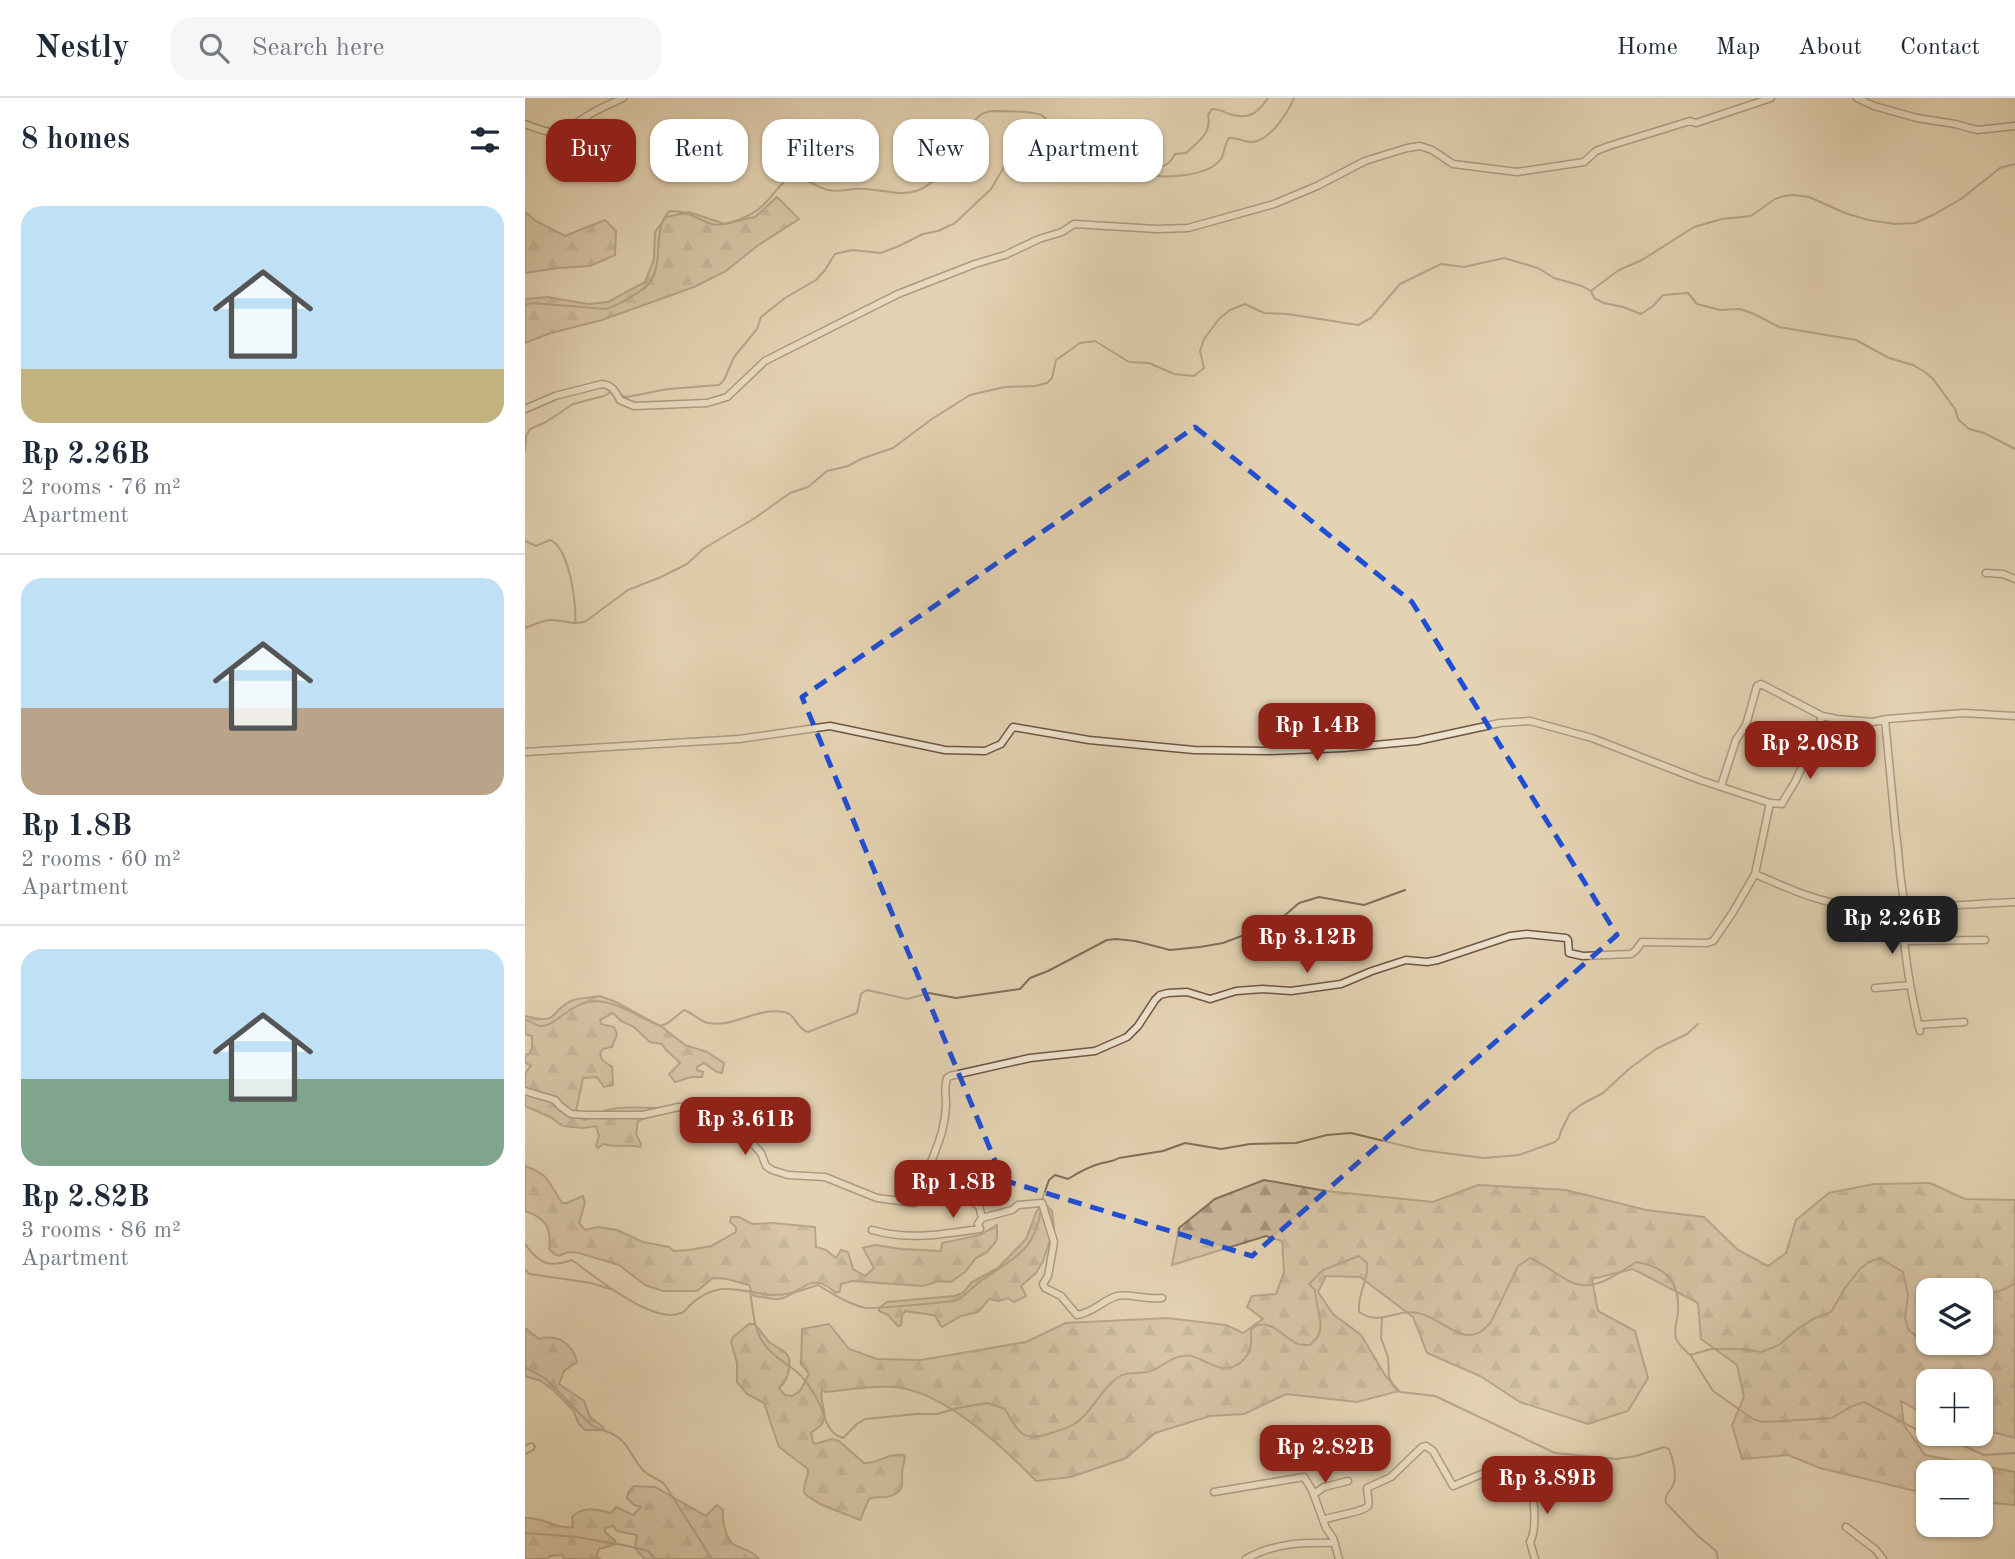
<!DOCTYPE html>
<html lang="en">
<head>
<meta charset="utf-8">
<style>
  :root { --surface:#fff; --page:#f6f6f7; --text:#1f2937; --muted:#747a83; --line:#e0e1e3; --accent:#8f2418 }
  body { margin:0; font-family:"Old Standard TT",serif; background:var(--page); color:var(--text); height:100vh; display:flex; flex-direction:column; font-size:26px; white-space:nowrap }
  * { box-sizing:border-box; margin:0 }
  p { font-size:23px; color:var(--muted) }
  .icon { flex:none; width:38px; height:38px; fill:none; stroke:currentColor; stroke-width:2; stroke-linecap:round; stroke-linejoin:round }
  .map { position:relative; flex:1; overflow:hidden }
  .details { display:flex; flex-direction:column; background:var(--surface); width:525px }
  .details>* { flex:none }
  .guide { position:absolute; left:21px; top:21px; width:665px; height:63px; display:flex; gap:14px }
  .tools { position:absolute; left:1391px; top:1180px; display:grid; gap:14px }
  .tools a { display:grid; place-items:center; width:77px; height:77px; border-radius:14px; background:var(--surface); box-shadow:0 2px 5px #0004; font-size:35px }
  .price { position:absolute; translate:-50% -60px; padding:0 16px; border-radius:14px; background:var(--accent); color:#fff; font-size:23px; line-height:46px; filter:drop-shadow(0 2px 4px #0008) }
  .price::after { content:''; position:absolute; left:50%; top:42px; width:21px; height:16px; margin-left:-10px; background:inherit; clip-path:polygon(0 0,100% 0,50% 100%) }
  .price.active { background:#222; color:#fff }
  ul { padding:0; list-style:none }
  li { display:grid; align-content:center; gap:14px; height:371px; padding:0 21px }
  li+li { border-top:2px solid var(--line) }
  li span { display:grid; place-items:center; height:217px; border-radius:21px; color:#555 }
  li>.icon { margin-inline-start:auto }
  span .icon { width:126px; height:126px; fill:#fffc; stroke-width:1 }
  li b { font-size:30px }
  h2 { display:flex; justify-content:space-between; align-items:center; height:84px; padding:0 21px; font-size:30px }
  .chip { padding:0 24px; border-radius:21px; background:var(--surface); box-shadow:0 2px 5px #0004; font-size:24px; line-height:63px }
  .chip.active { background:var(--accent); color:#fff }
  header { display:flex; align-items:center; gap:42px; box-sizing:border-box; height:98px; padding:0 35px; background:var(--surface); border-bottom:2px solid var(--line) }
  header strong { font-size:33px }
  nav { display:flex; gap:38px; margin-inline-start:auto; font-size:24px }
  .search { width:490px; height:63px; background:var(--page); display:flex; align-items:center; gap:18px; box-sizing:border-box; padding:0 24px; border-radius:21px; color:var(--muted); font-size:26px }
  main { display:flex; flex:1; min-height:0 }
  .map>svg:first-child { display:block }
</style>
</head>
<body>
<header>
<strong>Nestly</strong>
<div class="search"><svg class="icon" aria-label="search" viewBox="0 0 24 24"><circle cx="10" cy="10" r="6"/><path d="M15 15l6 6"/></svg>Search here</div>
<nav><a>Home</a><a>Map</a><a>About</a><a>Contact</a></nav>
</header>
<main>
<section class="details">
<h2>8 homes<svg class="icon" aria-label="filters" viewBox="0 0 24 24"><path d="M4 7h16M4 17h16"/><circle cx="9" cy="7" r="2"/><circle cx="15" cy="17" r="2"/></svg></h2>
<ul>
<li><span style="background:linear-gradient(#bfe0f5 75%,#c2b280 0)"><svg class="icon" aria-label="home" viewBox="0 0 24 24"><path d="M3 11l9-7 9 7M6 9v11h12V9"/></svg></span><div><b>Rp 2.26B</b><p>2 rooms · 76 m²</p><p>Apartment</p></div></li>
<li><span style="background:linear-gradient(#bfe0f5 60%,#b9a48a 0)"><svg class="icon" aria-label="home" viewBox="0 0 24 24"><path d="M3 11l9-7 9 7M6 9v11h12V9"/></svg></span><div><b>Rp 1.8B</b><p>2 rooms · 60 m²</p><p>Apartment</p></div></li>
<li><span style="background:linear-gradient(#bfe0f5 60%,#7fa58c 0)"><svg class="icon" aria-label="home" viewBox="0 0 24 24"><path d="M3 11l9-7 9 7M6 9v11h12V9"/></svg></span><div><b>Rp 2.82B</b><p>3 rooms · 86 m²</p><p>Apartment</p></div></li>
</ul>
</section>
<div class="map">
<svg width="1490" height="1461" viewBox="0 0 1490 1461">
  <defs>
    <pattern id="forest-firs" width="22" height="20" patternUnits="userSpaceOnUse" patternTransform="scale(1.75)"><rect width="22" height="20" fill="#c9b69a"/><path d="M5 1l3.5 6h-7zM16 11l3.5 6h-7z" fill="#a5947d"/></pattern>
  </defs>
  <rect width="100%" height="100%" fill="#e4d3b3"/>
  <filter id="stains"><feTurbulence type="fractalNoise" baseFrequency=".00286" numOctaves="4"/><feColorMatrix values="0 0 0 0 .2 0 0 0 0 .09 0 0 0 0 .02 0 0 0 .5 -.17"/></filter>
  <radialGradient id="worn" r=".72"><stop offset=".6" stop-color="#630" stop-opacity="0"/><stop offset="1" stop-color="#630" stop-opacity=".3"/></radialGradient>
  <path fill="url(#forest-firs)" stroke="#88705c" stroke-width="2" fill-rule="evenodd" d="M 252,99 L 274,121 L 232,148 L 201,173 L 169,189 L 77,222 L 26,235 L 0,245 L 0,201 L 23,199 L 63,206 L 83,204 L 120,184 L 129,161 L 130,134 L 141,119 L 164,114 L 200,126 L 230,119 Z
    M 0,114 L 11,123 L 40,138 L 80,122 L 91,133 L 90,157 L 65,168 L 33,170 L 0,175 Z
    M 75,898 L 91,904 L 137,929 L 160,947 L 182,954 L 199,965 L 197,975 L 192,974 L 179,965 L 172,969 L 172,972 L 178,974 L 177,979 L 166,979 L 150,984 L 144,976 L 155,965 C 149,958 141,954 137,946 L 125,944 L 109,929 L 96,923 L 88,915 L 75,922 L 76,926 L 89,929 L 92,936 L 87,949 L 78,951 L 75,955 L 77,962 L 87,969 L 88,987 L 79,989 L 72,979 L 58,980 L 50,1018 L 60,1022 C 80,1007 105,1009 130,1010 L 128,1017 L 113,1023 L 111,1036 L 116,1046 L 115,1049 C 102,1046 90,1050 78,1046 L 73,1050 L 71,1048 L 74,1038 L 71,1028 L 58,1030 L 38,1028 L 25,1019 L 0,1008 L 0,976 L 6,967 L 0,965 L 0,957 L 4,956 L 7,950 L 7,938 L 0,936 L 0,918 C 36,927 22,915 46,903 C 54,899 66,900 75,898 Z
    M 0,1068 C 25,1077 23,1084 37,1105 L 42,1105 L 58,1098 L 60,1105 L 54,1125 L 60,1132 L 73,1129 L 92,1132 L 118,1144 L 144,1149 L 149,1153 L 164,1152 L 186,1148 L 211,1134 L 211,1129 L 205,1124 L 206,1119 L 214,1119 L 227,1126 L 248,1125 L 290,1129 L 291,1149 L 301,1152 L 311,1160 L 316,1152 L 323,1154 L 328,1171 L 340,1178 L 349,1170 L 338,1150 L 350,1147 L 376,1151 L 416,1153 L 417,1145 L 455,1137 L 472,1127 L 472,1140 L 470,1145 L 462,1154 L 451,1160 L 440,1174 L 426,1184 L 414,1183 L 398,1188 L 327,1183 L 316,1186 L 315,1193 L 311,1195 C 308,1193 305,1190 302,1188 C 283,1176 270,1200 253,1201 C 246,1202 237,1199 230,1198 L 228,1197 L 224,1187 L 202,1181 L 188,1180 L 172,1193 L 138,1193 L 120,1187 L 94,1167 L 54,1155 L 43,1154 L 34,1158 L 29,1156 L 24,1151 C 27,1129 20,1120 0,1113 Z
    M 739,1082 L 801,1093 L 908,1104 L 953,1087 L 1041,1092 L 1121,1112 L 1179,1119 L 1213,1152 L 1243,1168 L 1261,1155 L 1271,1122 L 1304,1095 L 1349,1086 L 1405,1085 L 1440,1101 L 1490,1102 L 1490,1340 L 1456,1331 L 1456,1283 L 1404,1283 L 1403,1318 L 1376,1303 L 1379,1327 L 1400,1357 L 1490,1374 L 1490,1407 L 1456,1404 L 1456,1374 L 1404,1374 L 1403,1396 L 1295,1370 L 1263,1357 L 1217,1361 L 1207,1327 L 1219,1299 L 1212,1267 L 1176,1241 L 1173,1205 L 1108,1171 L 1067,1181 L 1073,1213 L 1110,1233 L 1123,1280 L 1103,1313 L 1063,1326 L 995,1304 L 955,1278 L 902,1255 L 888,1219 L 835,1179 L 801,1178 L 793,1194 L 808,1216 L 836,1237 L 860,1277 L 874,1293 L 832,1304 L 761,1296 L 719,1316 L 685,1318 L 630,1335 L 601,1360 L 546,1379 L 511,1383 C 477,1348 420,1294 370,1289 C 348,1287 323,1292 300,1294 L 297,1291 C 293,1302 305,1317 296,1327 C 293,1330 289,1332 286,1335 L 288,1344 L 290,1346 L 307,1341 L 314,1343 L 339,1365 C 354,1366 365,1353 380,1358 C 380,1364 377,1369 377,1375 C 378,1389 378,1396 361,1399 C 354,1400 350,1398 344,1401 L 335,1422 L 295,1406 L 280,1396 C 276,1388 284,1380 283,1371 L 254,1349 L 239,1305 L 222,1296 L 212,1284 L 212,1265 L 206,1244 L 208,1239 L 224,1226 L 229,1226 C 235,1231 239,1238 244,1244 C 249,1248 260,1252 263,1258 C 267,1268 262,1284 254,1290 L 260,1297 L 267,1298 L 275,1293 L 284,1276 L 276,1266 L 277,1231 L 304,1226 L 324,1251 L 352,1261 L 396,1262 L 501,1244 L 541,1225 L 642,1220 L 701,1227 L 718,1235 L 738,1221 L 722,1209 L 727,1198 L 751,1196 L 759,1174 L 757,1143 L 741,1138 L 647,1167 L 654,1130 L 690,1101 ZM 1404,1192 L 1456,1192 L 1456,1244 L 1404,1244 Z
    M 522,1108 L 527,1113 L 529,1130 L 518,1163 L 511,1175 L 496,1188 L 501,1198 L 489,1204 L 483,1200 L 474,1203 L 464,1201 L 453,1214 L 436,1218 L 417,1229 C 414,1226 413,1222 410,1218 C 408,1216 387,1215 381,1213 L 377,1217 L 376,1227 L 373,1228 L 363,1217 L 354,1213 L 354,1210 L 362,1204 L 429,1198 L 438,1195 L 447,1184 L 473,1170 L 501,1141 L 512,1112 Z
    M 0,1230 L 14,1241 C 33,1236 47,1245 52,1264 L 39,1273 L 34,1286 L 59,1303 L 65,1319 L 79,1330 L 78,1332 L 60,1332 L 54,1326 L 48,1312 L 28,1292 L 16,1283 L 0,1278 Z
    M 109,1388 L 130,1389 L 181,1418 L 192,1407 L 198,1412 C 197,1422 200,1438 208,1446 C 216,1452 225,1450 234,1461 L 120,1461 C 109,1451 109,1451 112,1437 L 92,1433 L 88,1428 L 80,1430 L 80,1434 L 90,1442 L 91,1446 L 74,1451 L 71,1458 L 75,1461 L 39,1461 L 37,1457 L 25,1458 L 23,1461 L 0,1461 L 0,1420 C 20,1419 29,1431 48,1429 L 47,1419 C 58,1407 73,1412 86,1415 L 91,1409 L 108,1417 L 116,1409 L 109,1407 L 102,1400 L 104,1393 Z"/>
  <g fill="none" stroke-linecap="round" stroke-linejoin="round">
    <path stroke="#846e5a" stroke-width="2" d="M 1067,192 L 1094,172 L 1117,162 L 1169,129 L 1197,121 L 1226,118 L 1250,101 L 1259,98 L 1269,97 L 1284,99 L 1320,115 L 1343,122 L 1370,126 L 1390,125 L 1408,117 L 1436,101 L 1475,70 L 1490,66
      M 0,207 L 7,205 L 81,211 C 91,208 97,204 106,199 C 113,194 123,190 127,181 C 138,162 128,126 145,113 C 165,113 169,120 186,126 C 195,128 204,125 213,122 C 242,111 242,100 262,81 C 267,81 274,81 279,82 C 287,84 294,90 303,92 C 313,94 320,92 330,91 C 351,89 373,100 394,92 C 404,88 425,70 431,61 C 442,46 443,14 468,13 C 478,13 507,13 516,17 C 530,24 540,52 554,53 C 576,55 582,30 601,33 L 614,53 L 632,69 C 642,68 645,65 650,56 L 661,55 C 673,43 687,36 683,17 L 687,11 C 694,11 697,13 704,16 C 724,22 732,16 743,0
      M 91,292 L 93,292 L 97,298 L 102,299 L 143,291 L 194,287 L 199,282 L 209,259 L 232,231 L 236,219 L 260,200 L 291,182 L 300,172 L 310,156 L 327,152 L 356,155 L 374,148 L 398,136 L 413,133 L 430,125 L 466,91 L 486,57 L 497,50 L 535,56 L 563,65 L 572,64 L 589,55 L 595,55 C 603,61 611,72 621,75 C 639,82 684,78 696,61 C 700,55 699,47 704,40 C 713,39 718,44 726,44 C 744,44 763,15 769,0
      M 0,353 L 1,338 L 5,331 L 21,324 L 48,306 L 79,298 L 86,294
      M 0,443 L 11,448 L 25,442 C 44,449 52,506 50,525
      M 0,530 C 8,527 19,521 27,522 C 39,522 48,528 61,523 L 103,492 L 136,479 L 162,466 L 178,451 L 230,420 L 265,395 L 283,389 L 302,373 L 323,368 L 336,361 L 368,350 L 407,321 L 445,297 L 480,289 L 510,288 L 522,285 L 527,280 L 531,262 L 555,245 L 570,243 L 604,264 L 624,265 L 649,276 L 669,278 L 679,270 L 675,253 L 679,241 L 694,221 L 705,212 L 720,206 L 739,215 L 763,216 L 833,227 L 846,220 L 875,186 L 916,166 L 939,169 L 979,160 L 1013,170 L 1029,180 L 1057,188 L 1066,193 L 1069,200 L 1079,205 L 1098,209 L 1116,216 L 1128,208 L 1138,197 L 1163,195 L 1172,206 L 1195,212 L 1215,211 L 1229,216 L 1254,229 L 1331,242 L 1364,260 L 1388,267 L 1400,274 L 1408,281 L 1430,311 L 1433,321 L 1444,331 L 1459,335 L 1490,351
      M 0,922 C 5,923 11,927 15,928 C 30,930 45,904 69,903 C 93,903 114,920 136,928 L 143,925 L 159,912 C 168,915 174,923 183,925 C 209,930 232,909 259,914 C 271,916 271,931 283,934 L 332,915 L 336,896 L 342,892 L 382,901 L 404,895 L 431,900 L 495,891 L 505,880 L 523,873 L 582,842 L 591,841 L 610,843 L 645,852 L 675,849 L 698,845 L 751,825 L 774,805 L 794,799 L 839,807 L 880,792
      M 517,1102 L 524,1082 L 530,1077 L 543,1081 C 554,1074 565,1068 577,1065 C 584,1063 588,1064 594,1060 L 638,1053 L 660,1045 L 696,1051 L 725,1046 L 771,1045 L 802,1037 L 826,1035 L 896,1052 L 959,1060 L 994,1057 L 1030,1044 L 1034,1040 L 1036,1033 L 1045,1015 L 1057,1006 L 1078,995 L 1104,971 L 1131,951 L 1162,936 L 1173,926
      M 0,1146 C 14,1166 24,1170 47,1162 C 69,1178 128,1227 156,1215 C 158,1215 163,1210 164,1208 C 174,1199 183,1193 197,1191 C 214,1190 229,1195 245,1197 C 262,1198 277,1192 293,1187 C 308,1196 323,1206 341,1210 C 348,1211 426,1204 432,1202 C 442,1197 448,1188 457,1182 C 488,1160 510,1154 516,1111
      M 0,1172 L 5,1176 L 66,1185 L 85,1191
      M 1435,1192 L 1438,1190 L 1445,1192
      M 225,1193 C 228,1210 228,1231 239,1246 C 247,1258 261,1265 272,1274 C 280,1280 287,1292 292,1301 C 301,1316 299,1334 318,1340 L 332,1326 L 340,1321 L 392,1316 L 412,1316 L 433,1310 L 462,1305 L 480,1311 C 492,1332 497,1345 523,1336 C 531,1333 541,1331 548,1327 C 567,1315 575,1292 592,1280 C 601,1273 613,1276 623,1274 C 635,1271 644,1260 657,1258 C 677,1254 694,1282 716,1264 C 728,1254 726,1245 726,1231 C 744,1217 757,1239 773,1246 C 777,1247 781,1247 785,1247 C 787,1244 791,1242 793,1238 C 800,1226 790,1206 790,1192 L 784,1186 L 798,1172 L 834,1158 L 842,1165 C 844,1183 832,1195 834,1214 C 856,1229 871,1210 893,1215 C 910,1218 927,1236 943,1237 C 953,1238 960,1231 966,1224 L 993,1168 L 1005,1160 C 1019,1166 1030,1176 1044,1183 C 1068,1196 1092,1176 1111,1164 C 1139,1168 1155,1183 1153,1213 C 1153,1222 1148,1231 1151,1240 C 1153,1247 1160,1252 1165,1257 L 1186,1251 L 1216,1251 L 1236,1254 L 1254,1247 L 1270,1233 L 1288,1221 L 1306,1214 L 1320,1190 L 1336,1170 L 1344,1164 L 1355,1160 L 1378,1174 L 1383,1197 L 1380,1220 L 1383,1231 L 1397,1244 L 1407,1247 L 1412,1244
      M 1456,1195 C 1469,1196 1479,1193 1490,1185
      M 857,1220 L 856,1240 L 863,1259 L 864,1279 L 868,1288 L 875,1294 L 910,1298 L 1030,1355 L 1091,1361 L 1111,1358 L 1139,1349 L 1144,1351 C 1147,1358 1152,1376 1149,1385 C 1146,1394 1139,1395 1141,1405 L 1172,1437 L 1191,1453 L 1193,1461
      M 1166,1258 L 1188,1293 L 1228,1321 L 1238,1324 L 1307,1320 L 1325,1309 L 1339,1304 L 1398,1335 L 1423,1341 L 1459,1357 L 1490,1355
      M 0,1269 L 21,1281 L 66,1327 C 75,1333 87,1333 95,1341 C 105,1349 109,1363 118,1372 C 124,1379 134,1380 140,1387 L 187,1461
      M 0,1435 L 52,1439 L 103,1448 L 123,1453 L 130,1461"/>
    <defs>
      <path id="minor" d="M 1332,0 L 1349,8 L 1392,20 L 1430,26 L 1452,32 L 1490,28
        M 0,26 C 40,42 35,34 67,15 C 77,9 88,5 98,0
        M 0,311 L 30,298 L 77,286 C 87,287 90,293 95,302 L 109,308 L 182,305 L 202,299 L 240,263 L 317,224 L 373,196 L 450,166 L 480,157 L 514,141 L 537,134 L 549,126 L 632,131 L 663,130 L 749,106 L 792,88 L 840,63 L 882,50 L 895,48 L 907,52 L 928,66 L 992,74 L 1059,64 L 1071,53 L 1084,48 L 1165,23 L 1171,25 L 1246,0
        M 1461,475 L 1478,476 L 1490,481
        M 1360,622 L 1371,736 C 1375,761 1374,786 1381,809
        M 0,654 L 214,641 L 305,628 L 420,652 L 460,653 L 476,646 L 488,629 L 564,642 L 669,652 L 742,653 L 818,650 L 892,643 L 975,625 L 1005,623 L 1067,640 L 1175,682 L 1245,705 L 1230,776 C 1260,789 1294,805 1328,808 C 1381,813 1436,806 1490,804
        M 1196,688 L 1211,642 L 1221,627 L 1232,588 L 1236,586 L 1297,618 L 1312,621 L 1348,624 L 1362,621 L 1439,615 L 1490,618
        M 1245,705 L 1257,706 C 1261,697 1267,690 1271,682 C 1281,661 1289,640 1297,618
        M 1377,810 C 1378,852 1385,892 1395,933
        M 1379,843 L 1460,842
        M 1350,890 L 1385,887
        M 1393,927 L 1439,924
        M 0,993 L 30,1002 L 35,1008 L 46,1016 L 61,1017 L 118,1017 L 154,1009 L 170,1009 L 183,1012 L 210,1026 L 236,1055 L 241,1068 L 247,1072 L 263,1077 L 300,1079 L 352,1100 L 390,1105 C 399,1097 400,1081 404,1070 C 412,1047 420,1033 421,1007 C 421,998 419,989 422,980 L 425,978 L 505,960 L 570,953 L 602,939 L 613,928 L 630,902 L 635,897 L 643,895 L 662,894 L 685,901 L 711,893 L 738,891 L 766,893 L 816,886 L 847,873 L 881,862 L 902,864 L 913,862 L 985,838 L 1002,836 L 1041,840 L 1043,842 L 1044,855 L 1058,858 L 1106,856 L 1111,852 L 1117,844 L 1182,845 L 1188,843 L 1191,839 L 1208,814 L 1230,776
        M 457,1120 L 487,1112 L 493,1107 L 517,1105 L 529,1144 L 523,1178 L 518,1186 L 520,1190 L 536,1198 L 552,1217 C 568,1215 578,1202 592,1198 C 602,1195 623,1202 637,1200
        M 347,1132 C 387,1143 415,1136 455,1131 L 453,1126 L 457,1120 L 454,1108 L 445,1102 L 441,1103 L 433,1086 L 424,1083 L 404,1069
        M 0,1352 L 6,1349
        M 689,1394 L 779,1379 L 787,1392 L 801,1430 L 808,1440 L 814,1461
        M 789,1396 L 799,1389 L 823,1383
        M 798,1422 C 807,1418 839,1414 843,1408 C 845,1404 842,1395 842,1390 L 866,1379 L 897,1349 L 901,1348 L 908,1353 L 928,1388 L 959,1375 L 971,1373 L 978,1380 L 1006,1382 C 1008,1398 1013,1430 1005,1444 L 1010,1461
        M 1321,1429 L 1351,1452 L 1358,1461
        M 721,1461 C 749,1445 778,1444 810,1445"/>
    </defs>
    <use href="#minor" stroke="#6e5544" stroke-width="9"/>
    <use href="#minor" stroke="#ede2ce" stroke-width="6"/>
  </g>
  <path d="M0 0H1490V1461H0ZM 670,329 L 887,504 L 1092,837 L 727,1158 L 478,1082 L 277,599 Z" fill="#e4d3b3" fill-opacity=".55" fill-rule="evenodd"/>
  <path fill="none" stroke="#1d4ed8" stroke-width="5" stroke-dasharray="14 9" stroke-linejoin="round" d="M 670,329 L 887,504 L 1092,837 L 727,1158 L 478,1082 L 277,599 Z"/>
  <rect width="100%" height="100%" filter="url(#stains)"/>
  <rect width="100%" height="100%" fill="url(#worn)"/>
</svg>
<div class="tools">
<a><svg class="icon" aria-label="layers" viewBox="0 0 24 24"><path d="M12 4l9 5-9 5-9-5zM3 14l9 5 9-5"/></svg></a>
<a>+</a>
<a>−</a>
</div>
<b class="price" style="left:792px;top:665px">Rp 1.4B</b>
<b class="price" style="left:1285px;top:683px">Rp 2.08B</b>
<b class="price active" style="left:1367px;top:858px">Rp 2.26B</b>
<b class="price" style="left:782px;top:877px">Rp 3.12B</b>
<b class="price" style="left:220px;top:1059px">Rp 3.61B</b>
<b class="price" style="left:428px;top:1122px">Rp 1.8B</b>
<b class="price" style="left:800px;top:1387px">Rp 2.82B</b>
<b class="price" style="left:1022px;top:1418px">Rp 3.89B</b>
<div class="guide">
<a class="chip active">Buy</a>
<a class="chip">Rent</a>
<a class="chip">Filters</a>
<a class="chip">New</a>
<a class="chip">Apartment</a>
</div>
</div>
</main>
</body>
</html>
